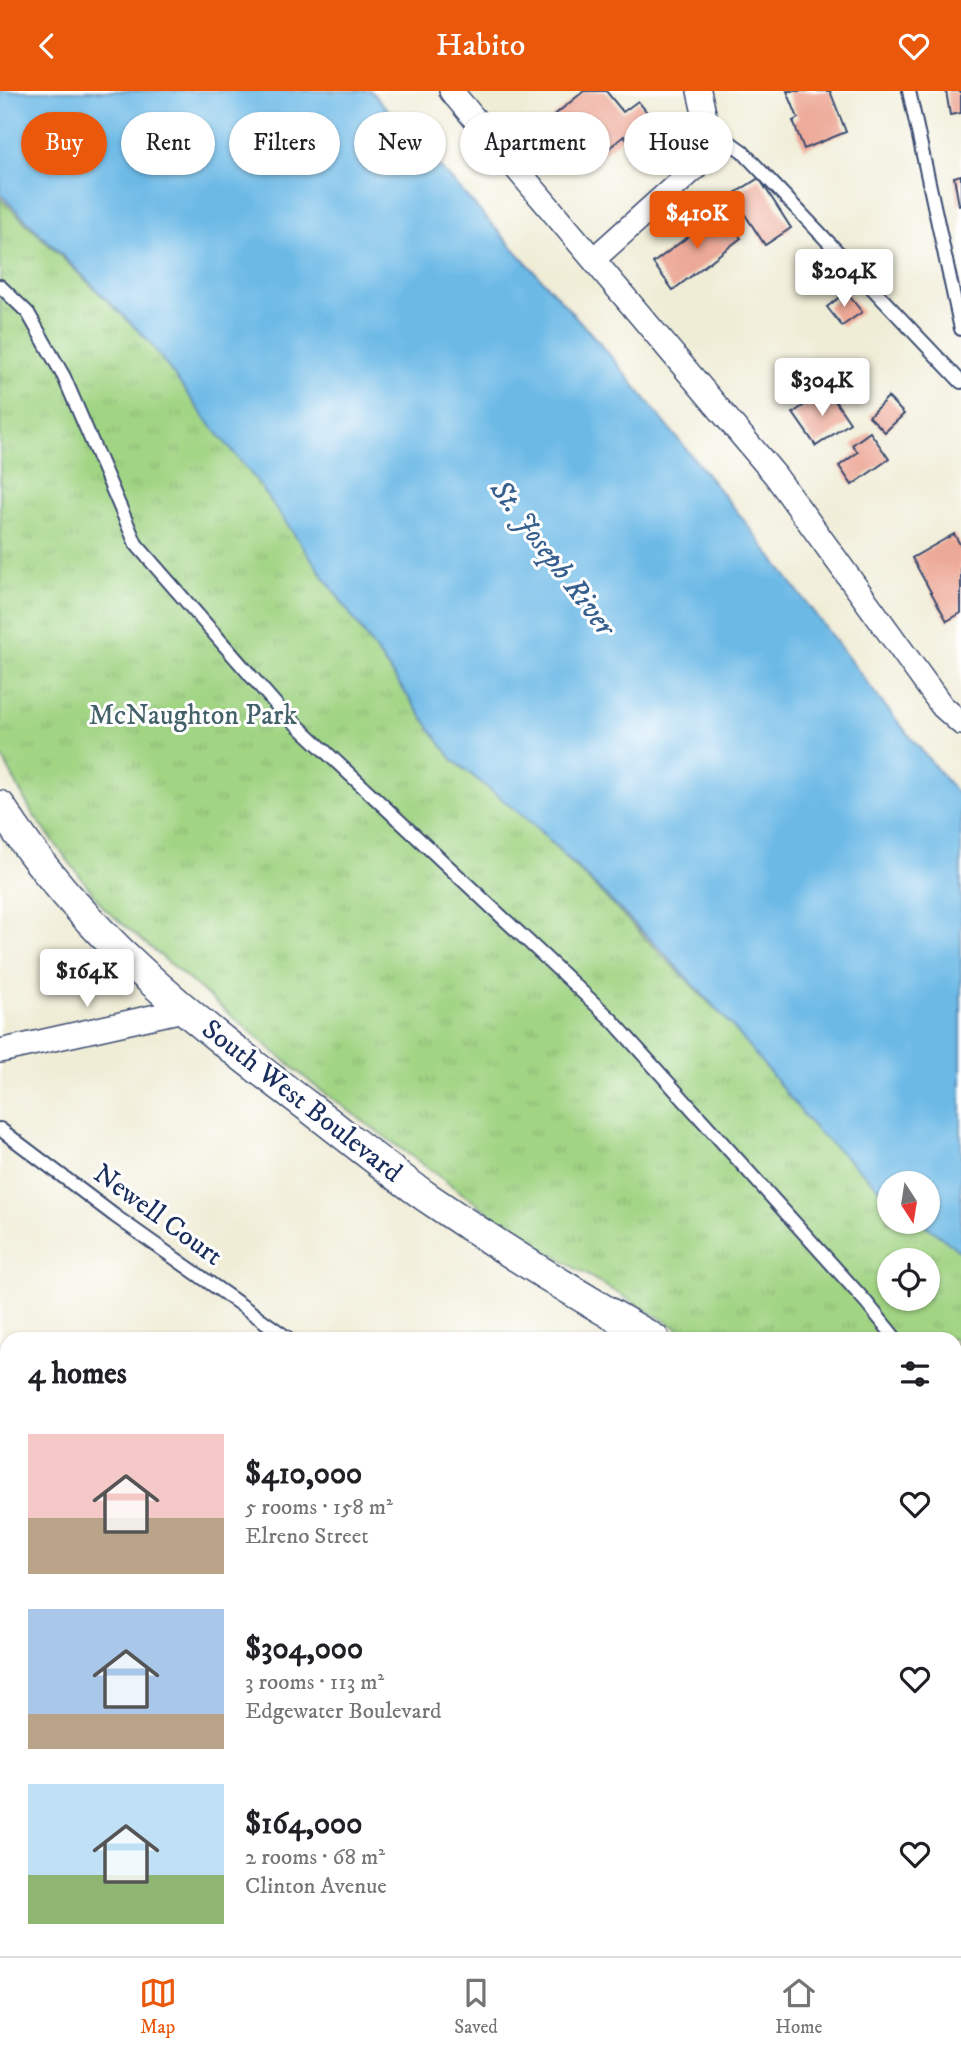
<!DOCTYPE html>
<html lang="en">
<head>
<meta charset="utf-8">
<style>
  :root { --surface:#fff; --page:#f6f6f6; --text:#202124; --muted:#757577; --line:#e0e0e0; --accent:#ea580c }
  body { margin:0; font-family:"IM FELL DW Pica",serif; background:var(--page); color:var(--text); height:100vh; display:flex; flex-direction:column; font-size:26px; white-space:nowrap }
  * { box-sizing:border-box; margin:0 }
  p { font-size:23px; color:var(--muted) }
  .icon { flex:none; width:38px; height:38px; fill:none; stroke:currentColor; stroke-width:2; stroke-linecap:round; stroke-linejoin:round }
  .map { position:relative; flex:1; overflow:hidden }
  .sheet { position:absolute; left:0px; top:1241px; width:962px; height:625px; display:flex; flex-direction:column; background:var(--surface); border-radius:21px 21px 0 0; box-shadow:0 2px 5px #0004 }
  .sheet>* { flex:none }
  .banner { position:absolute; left:21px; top:21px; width:920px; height:63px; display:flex; gap:14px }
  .needle { width:46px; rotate:168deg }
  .fabs { position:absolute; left:877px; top:1080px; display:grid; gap:14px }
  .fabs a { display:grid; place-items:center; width:63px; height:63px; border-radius:50%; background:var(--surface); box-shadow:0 2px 5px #0004; font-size:35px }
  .price { position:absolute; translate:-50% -60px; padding:0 16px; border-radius:7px; background:#fff; color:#222; font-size:23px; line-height:46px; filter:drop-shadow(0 2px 4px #0008) }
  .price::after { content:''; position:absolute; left:50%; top:42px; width:21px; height:16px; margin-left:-10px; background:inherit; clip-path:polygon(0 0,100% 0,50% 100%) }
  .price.on { background:var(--accent); color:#fff }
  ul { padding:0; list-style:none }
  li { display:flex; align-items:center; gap:21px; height:175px; padding:0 28px }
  li span { display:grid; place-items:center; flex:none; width:196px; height:140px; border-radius:0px; color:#555 }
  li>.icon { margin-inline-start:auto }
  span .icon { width:84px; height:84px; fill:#fffc; stroke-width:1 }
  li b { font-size:30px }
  h2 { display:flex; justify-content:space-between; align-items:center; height:84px; padding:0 28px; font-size:30px }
  .chip { padding:0 24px; border-radius:32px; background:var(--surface); box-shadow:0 2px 5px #0004; font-size:24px; line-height:63px }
  .chip.on { background:var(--accent); color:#fff }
  header { display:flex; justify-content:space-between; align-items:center; height:91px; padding:0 28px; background:var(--accent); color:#fff; font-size:32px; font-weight:600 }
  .menu { display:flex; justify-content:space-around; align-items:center; height:98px; border-top:2px solid var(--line); background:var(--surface); font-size:19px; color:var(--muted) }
  .menu a { display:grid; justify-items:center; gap:4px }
  .menu .on { color:var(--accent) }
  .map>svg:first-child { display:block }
</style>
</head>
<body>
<header><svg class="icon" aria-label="back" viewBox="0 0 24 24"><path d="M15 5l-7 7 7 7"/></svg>Habito<svg class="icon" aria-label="heart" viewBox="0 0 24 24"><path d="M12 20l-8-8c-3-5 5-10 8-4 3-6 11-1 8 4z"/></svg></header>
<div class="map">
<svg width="961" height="1865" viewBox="0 0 961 1865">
  <defs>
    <pattern id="park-tufts" width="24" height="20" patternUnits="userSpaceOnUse" patternTransform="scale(1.75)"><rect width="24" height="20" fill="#a1d483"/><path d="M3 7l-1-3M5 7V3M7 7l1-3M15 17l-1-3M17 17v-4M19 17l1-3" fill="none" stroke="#8ab674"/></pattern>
  </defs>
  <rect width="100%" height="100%" fill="#fff"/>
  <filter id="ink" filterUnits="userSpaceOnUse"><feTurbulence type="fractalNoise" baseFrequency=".0143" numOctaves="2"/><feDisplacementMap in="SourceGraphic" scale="14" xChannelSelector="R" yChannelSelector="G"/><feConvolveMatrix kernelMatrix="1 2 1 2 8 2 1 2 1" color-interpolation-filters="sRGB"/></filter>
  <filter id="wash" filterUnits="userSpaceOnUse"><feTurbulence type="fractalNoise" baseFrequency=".00686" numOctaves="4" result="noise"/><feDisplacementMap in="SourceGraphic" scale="28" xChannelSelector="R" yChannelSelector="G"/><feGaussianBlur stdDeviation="1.57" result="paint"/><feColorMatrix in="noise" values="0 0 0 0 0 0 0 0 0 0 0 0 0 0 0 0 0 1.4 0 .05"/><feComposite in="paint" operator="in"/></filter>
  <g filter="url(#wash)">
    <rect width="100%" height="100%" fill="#f0edd7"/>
    <path fill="url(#park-tufts)" stroke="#5e8270" stroke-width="2" fill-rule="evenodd" d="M 0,107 L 148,249 L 254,386 L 452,668 L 533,733 L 733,936 L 889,1105 L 889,1130 L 922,1131 L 961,1160 L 961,1383 L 956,1382 L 956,1248 L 697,1248 L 684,1241 L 524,1147 L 315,995 L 105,818 L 32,722 L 0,662 ZM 889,1169 L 928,1169 L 928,1208 L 889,1208 Z"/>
    <path fill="#6cb9e6" stroke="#4474a2" stroke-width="2" d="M 0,0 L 371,0 L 604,257 L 743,428 L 884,614 L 961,707 L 961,1161 L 921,1131 L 928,1130 L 928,1092 L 889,1092 L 889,1106 L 816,1039 L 733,936 L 663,861 L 533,733 L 452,668 L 254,386 L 208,331 L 148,249 L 0,103 Z"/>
    <g id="blocks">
      <path fill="#eda997" d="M 584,0 L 606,0 L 623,21 L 638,10 L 660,37 L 634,58 L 624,45 L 590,73 L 552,26 Z
        M 787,0 L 830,0 L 846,41 L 804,58 L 793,30 L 798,27 Z
        M 946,0 L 961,0 L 961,22 L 950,24 Z
        M 961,84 L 961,113 L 959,114 L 954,86 Z
        M 759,87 L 791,137 L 765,154 L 732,104 Z
        M 721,121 L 741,147 L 673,199 L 653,172 Z
        M 846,201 L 862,221 L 842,235 L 827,216 Z
        M 827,298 L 850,332 L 816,355 L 793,322 Z
        M 888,306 L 904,323 L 885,341 L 869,325 Z
        M 870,341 L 889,368 L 852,394 L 839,375 L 858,361 L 852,354 Z
        M 954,443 L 961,455 L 961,522 L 947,530 L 912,467 Z
        M 679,1858 L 781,1858 L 784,1865 L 682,1865 Z"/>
    </g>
  </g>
  <g filter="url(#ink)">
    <use href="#blocks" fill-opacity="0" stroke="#3b4c70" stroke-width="2"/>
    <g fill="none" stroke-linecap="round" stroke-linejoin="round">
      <defs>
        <path id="service" d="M 909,0 L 961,238
          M 707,35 L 742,60 L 961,291
          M 0,195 L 28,222 L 64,286 L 136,453 L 279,617 L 612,929 L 866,1211 L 896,1248
          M 0,1038 L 115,1125 L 289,1248
          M 956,1403 L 961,1425
          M 956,1594 L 961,1593"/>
        <path id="minor" d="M 451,0 L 775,384 L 942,615 L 961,632
          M 595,167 L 695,77 L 707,35 L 699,0
          M 0,960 L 183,919
          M 0,1303 L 7,1309
          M 0,1574 L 7,1573
          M 609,1858 L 613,1865"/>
        <path id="tertiary" d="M 0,715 C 80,841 192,928 310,1017 C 349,1047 388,1079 428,1107 C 501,1157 577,1204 654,1248
          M 956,1429 L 961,1434"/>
      </defs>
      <use href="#service" stroke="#3b4c70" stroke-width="16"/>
      <use href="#minor" stroke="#3b4c70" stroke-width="26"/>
      <use href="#tertiary" stroke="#3b4c70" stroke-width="33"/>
      <use href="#service" stroke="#fff" stroke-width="12"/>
      <use href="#minor" stroke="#fff" stroke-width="23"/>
      <use href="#tertiary" stroke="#fff" stroke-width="30"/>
    </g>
  </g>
  <g text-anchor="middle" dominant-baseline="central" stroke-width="6" stroke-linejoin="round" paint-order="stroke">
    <g font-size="28" fill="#436169" stroke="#fff">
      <text x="193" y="624">McNaughton Park</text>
    </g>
    <g font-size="28" fill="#1b2f5e" stroke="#fff">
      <text transform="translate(302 1010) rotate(38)">South West Boulevard</text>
      <text transform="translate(158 1124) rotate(36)">Newell Court</text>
    </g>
    <g font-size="30" font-style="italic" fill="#375f8e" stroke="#fff">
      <text transform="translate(552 467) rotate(53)">St. Joseph River</text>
    </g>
  </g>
</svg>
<div class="fabs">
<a><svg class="needle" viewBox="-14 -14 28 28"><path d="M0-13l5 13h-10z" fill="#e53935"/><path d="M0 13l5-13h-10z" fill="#757577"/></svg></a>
<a><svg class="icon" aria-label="locate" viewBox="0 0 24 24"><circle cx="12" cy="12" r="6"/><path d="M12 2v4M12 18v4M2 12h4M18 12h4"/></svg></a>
</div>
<b class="price on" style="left:697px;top:160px">$410K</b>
<b class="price" style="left:844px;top:218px">$204K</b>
<b class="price" style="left:822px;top:327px">$304K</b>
<b class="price" style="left:87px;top:918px">$164K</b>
<div class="banner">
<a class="chip on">Buy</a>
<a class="chip">Rent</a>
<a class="chip">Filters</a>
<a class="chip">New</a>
<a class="chip">Apartment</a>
<a class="chip">House</a>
</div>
<section class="sheet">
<h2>4 homes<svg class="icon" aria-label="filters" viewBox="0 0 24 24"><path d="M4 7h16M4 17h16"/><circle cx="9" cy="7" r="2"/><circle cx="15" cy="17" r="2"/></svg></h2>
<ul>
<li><span style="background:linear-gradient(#f6c9c9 60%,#b9a48a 0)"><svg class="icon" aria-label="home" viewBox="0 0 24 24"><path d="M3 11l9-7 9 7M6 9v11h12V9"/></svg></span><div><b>$410,000</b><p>5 rooms · 158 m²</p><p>Elreno Street</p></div><svg class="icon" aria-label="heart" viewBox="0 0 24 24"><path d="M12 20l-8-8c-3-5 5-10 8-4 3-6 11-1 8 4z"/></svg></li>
<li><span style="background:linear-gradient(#a9c7e8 75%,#b9a48a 0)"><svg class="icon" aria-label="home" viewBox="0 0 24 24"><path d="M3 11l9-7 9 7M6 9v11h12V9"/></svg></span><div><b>$304,000</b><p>3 rooms · 113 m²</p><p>Edgewater Boulevard</p></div><svg class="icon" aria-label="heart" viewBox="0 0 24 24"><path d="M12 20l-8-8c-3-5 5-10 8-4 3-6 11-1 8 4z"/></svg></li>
<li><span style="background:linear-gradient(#bfe0f5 65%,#8fb573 0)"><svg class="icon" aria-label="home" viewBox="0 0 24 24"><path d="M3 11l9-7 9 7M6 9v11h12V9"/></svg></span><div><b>$164,000</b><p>2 rooms · 68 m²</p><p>Clinton Avenue</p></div><svg class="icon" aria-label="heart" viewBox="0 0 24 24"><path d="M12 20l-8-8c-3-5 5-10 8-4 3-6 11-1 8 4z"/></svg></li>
</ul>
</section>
</div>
<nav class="menu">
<a class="on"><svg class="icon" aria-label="map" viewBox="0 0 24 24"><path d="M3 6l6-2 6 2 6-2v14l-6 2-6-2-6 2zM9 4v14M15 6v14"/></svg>Map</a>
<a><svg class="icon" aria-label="saved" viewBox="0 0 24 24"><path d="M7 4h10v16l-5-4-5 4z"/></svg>Saved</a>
<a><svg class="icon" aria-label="home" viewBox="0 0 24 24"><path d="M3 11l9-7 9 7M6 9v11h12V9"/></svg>Home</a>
</nav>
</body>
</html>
